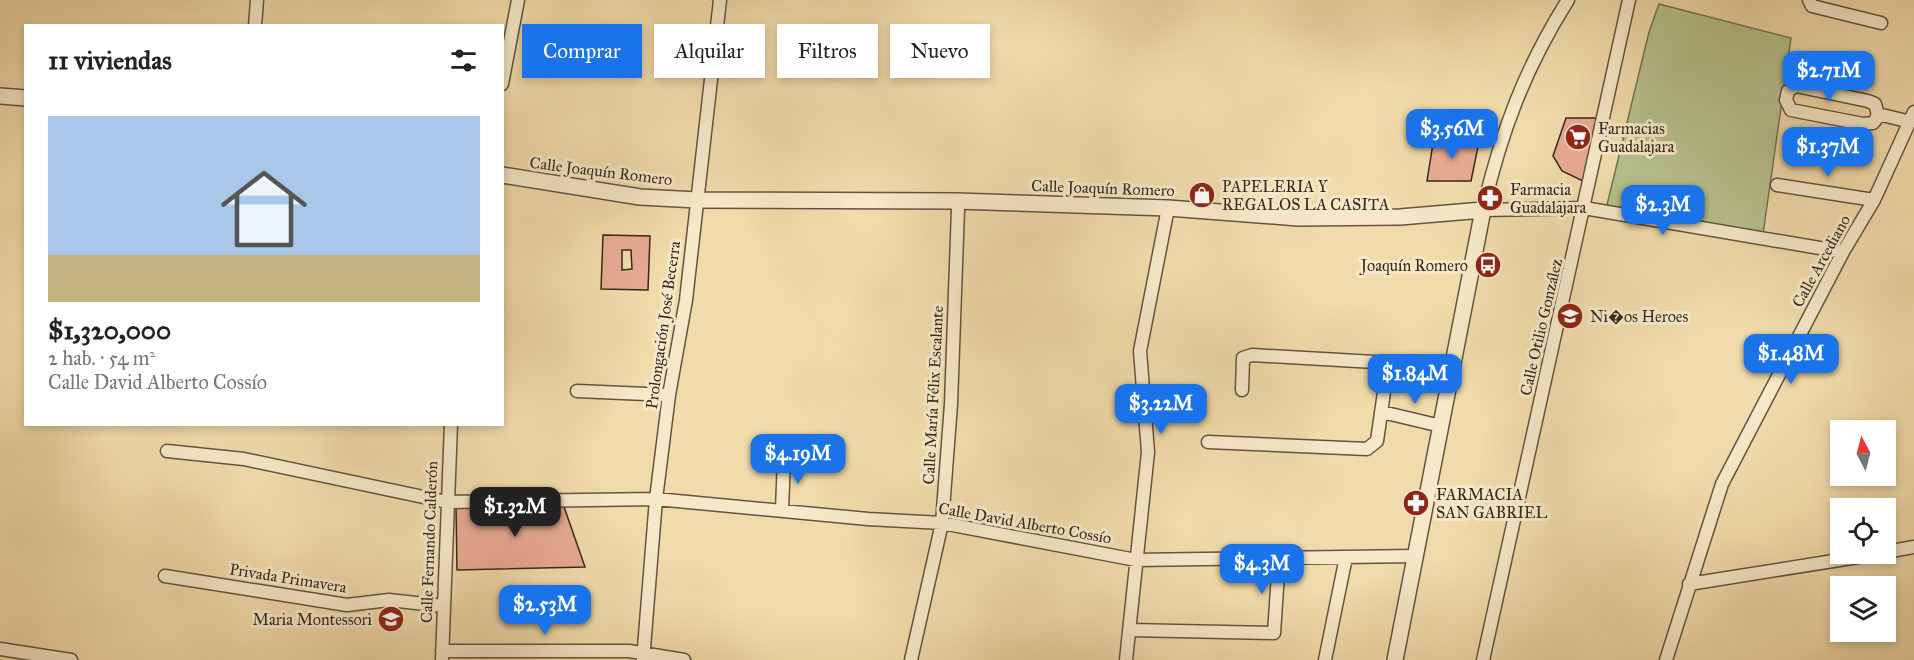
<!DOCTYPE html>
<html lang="es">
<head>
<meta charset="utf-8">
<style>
  :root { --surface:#fff; --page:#f2f2f2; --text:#222; --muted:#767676; --accent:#1a73e8 }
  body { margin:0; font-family:"IM FELL Great Primer",serif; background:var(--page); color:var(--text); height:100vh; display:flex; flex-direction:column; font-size:22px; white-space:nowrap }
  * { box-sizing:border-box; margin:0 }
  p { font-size:20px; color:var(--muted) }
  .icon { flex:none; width:33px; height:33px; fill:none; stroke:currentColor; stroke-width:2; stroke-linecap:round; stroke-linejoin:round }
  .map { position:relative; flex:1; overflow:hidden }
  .details { position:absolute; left:24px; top:24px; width:480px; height:402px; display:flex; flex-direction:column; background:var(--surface); border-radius:0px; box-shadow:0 3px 9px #0003 }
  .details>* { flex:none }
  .hud { position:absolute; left:522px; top:24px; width:570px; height:54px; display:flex; gap:12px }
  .needle { width:39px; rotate:353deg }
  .controls { position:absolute; left:1830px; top:420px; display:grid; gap:12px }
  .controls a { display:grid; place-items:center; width:66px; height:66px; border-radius:0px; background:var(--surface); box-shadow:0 3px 9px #0003; font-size:30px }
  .price { position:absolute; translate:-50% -51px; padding:0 14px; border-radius:12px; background:var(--accent); color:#fff; font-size:20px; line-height:39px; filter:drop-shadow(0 2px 3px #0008) }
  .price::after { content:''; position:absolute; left:50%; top:36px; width:18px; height:14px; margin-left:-9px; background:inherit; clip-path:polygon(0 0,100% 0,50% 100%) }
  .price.active { background:#222; color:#fff }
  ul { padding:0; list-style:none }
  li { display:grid; align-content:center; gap:12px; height:318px; padding:0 24px }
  li span { display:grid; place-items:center; height:186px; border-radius:0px; color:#555 }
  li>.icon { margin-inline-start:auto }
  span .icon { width:108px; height:108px; fill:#fffc; stroke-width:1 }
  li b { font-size:26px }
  h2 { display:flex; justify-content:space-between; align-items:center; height:72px; padding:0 24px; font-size:26px }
  .pill { padding:0 21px; border-radius:0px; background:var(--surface); box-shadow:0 3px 9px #0003; font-size:21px; line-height:54px }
  .pill.active { background:var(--accent); color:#fff }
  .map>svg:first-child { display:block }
</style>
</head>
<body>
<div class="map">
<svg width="1914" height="660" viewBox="0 0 1914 660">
  <rect width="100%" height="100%" fill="#f1dbaa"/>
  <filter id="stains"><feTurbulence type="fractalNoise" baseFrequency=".00333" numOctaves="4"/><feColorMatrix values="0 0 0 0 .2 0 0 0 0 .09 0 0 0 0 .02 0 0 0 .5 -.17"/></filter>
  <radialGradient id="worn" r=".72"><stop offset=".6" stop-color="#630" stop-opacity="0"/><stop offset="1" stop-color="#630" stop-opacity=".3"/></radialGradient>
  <path fill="#b5c18c" stroke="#747454" stroke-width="1.5" d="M 1659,4 L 1791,38 L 1763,234 L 1606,209 L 1649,32 Z"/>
  <path fill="#e9aa94" stroke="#33281c" stroke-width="1.5" fill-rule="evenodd" d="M 1566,118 L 1601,118 L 1587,183 L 1562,171 L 1553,156 Z
    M 1434,137 L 1479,142 L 1471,181 L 1427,181 Z
    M 603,235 L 650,236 L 648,290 L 601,289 ZM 622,250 L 631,250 L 632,269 L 622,270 Z
    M 563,504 L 585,567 L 457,570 L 456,506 Z"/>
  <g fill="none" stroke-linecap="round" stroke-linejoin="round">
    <defs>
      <path id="minor" d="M 1568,0 C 1525,68 1501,132 1483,210 L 1584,208 L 1843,252
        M 1809,0 L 1812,6 L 1881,23
        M 255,26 L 257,0
        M 502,84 L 518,0
        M 1796,86 L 1868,101 L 1875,104 C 1878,113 1879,117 1873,123 L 1863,124 L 1791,110 L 1786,100 L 1788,91 Z
        M 1878,114 L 1911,122
        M 1777,185 L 1874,200
        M 577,391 L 669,395
        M 1382,412 L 1441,426
        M 1208,442 L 1367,449 L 1377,441 L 1386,378 L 1384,367 L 1375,362 L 1252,355 L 1243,358 L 1242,390
        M 167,451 L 244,459 L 447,502 L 656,499 L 868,519 L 942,523 L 1136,560 L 1416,556
        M 782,511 L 784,457
        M 1886,552 L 1914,547
        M 165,576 L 347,605 L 389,600 L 443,606
        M 1689,584 L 1877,554
        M 1129,630 L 1274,633 L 1279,559
        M 0,649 L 71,660
        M 442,651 L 629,651 L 684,660
        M 442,660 L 451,424
        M 643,660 L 656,499 L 669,395 L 686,300 L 720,0
        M 911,660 L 942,523 L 951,404 L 958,209 L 956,201
        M 1126,660 L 1148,452 L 1140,351 L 1168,208
        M 1325,660 L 1346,557
        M 1483,660 L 1629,0
        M 1666,660 L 1722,484 L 1843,252 L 1874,200 L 1914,112"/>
      <path id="tertiary" d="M 0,96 L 26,98
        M 502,175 L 640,197 L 697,200 L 956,201 L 1168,208 L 1298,218 L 1400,217 L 1483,210 L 1395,660"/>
    </defs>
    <use href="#minor" stroke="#625540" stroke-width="15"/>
    <use href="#tertiary" stroke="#625540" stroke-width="18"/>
    <use href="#minor" stroke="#f6e8c8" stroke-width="12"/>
    <use href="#tertiary" stroke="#f6e8c8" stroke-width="15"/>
  </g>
  <defs>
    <symbol id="supermarket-disc" viewBox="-11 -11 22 22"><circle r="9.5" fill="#8f2418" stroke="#f6e8c8"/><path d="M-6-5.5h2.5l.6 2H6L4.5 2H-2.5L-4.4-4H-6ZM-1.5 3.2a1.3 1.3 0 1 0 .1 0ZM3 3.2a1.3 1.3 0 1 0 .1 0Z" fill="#fff"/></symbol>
    <symbol id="shop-disc" viewBox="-11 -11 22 22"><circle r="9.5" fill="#8f2418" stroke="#f6e8c8"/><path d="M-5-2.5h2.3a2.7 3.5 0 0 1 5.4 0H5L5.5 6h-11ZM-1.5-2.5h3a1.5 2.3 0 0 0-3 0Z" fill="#fff"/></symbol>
    <symbol id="pharmacy-disc" viewBox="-11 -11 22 22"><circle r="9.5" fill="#8f2418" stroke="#f6e8c8"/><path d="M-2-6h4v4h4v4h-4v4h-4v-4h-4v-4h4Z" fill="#fff"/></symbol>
    <symbol id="bus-disc" viewBox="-11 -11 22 22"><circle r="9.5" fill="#8f2418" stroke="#f6e8c8"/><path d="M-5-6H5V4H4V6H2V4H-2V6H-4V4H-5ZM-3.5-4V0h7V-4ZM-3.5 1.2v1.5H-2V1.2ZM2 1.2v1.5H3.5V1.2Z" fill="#fff"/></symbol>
    <symbol id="school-disc" viewBox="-11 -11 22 22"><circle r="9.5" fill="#8f2418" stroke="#f6e8c8"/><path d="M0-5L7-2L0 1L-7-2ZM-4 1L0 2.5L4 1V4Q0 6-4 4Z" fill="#fff"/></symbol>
  </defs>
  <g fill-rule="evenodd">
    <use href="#supermarket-disc" x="1563" y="122" width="30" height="30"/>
    <use href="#shop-disc" x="1187" y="180" width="30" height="30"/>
    <use href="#pharmacy-disc" x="1475" y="183" width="30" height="30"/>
    <use href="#bus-disc" x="1473" y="250" width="30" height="30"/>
    <use href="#school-disc" x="1555" y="301" width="30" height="30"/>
    <use href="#pharmacy-disc" x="1401" y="488" width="30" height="30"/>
    <use href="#school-disc" x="376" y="604" width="30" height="30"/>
  </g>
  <g text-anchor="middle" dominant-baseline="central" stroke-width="6" stroke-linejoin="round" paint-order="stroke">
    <g font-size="16" fill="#33281c" stroke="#f6e8c8" text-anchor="start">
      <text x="1598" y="128">Farmacias<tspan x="1598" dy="18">Guadalajara</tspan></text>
      <text x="1222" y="186">PAPELERIA Y<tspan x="1222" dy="18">REGALOS LA CASITA</tspan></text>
      <text x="1510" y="189">Farmacia<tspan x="1510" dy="18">Guadalajara</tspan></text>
      <text x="1468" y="265" text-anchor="end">Joaquín Romero</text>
      <text x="1590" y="316">Ni�os Heroes</text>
      <text x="1436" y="494">FARMACIA<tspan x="1436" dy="18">SAN GABRIEL</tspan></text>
      <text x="372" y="619" text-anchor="end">Maria Montessori</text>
    </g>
    <g font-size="16" fill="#33281c" stroke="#f6e8c8">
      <text transform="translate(601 171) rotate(7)">Calle Joaquín Romero</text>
      <text transform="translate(1103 188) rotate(2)">Calle Joaquín Romero</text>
      <text transform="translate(1821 261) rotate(-61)">Calle Arcediano</text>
      <text transform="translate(663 325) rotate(-82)">Prolongación José Becerra</text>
      <text transform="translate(1541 327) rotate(-77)">Calle Otilio González</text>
      <text transform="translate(933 395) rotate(-87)">Calle María Félix Escalante</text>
      <text transform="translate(1025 523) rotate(10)">Calle David Alberto Cossío</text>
      <text transform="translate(429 542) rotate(-88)">Calle Fernando Calderón</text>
      <text transform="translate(288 578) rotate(9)">Privada Primavera</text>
    </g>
  </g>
  <rect width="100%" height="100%" filter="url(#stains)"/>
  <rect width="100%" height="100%" fill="url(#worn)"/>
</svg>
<div class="controls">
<a><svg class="needle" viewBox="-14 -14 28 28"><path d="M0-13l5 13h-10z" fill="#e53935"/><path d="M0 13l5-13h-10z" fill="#767676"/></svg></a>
<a><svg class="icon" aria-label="locate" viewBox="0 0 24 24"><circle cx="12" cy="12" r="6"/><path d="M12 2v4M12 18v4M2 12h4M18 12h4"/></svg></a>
<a><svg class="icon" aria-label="layers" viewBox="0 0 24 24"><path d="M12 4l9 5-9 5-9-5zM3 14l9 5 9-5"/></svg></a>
</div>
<b class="price" style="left:1829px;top:102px">$2.71M</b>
<b class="price" style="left:1452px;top:160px">$3.56M</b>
<b class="price" style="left:1828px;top:178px">$1.37M</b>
<b class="price" style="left:1663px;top:236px">$2.3M</b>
<b class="price" style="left:1791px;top:385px">$1.48M</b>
<b class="price" style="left:1415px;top:405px">$1.84M</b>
<b class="price" style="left:1161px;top:435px">$3.22M</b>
<b class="price" style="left:798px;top:485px">$4.19M</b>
<b class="price active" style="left:515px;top:538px">$1.32M</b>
<b class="price" style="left:1262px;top:595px">$4.3M</b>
<b class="price" style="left:545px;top:636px">$2.53M</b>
<div class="hud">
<a class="pill active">Comprar</a>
<a class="pill">Alquilar</a>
<a class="pill">Filtros</a>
<a class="pill">Nuevo</a>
</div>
<section class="details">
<h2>11 viviendas<svg class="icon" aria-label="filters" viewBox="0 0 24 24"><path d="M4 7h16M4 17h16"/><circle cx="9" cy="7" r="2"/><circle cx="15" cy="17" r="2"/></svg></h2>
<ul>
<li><span style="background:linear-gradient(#a9c7e8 75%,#c2b280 0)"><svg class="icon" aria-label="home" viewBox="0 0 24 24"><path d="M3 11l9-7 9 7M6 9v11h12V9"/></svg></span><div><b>$1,320,000</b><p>2 hab. · 54 m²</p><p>Calle David Alberto Cossío</p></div></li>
</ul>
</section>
</div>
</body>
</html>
